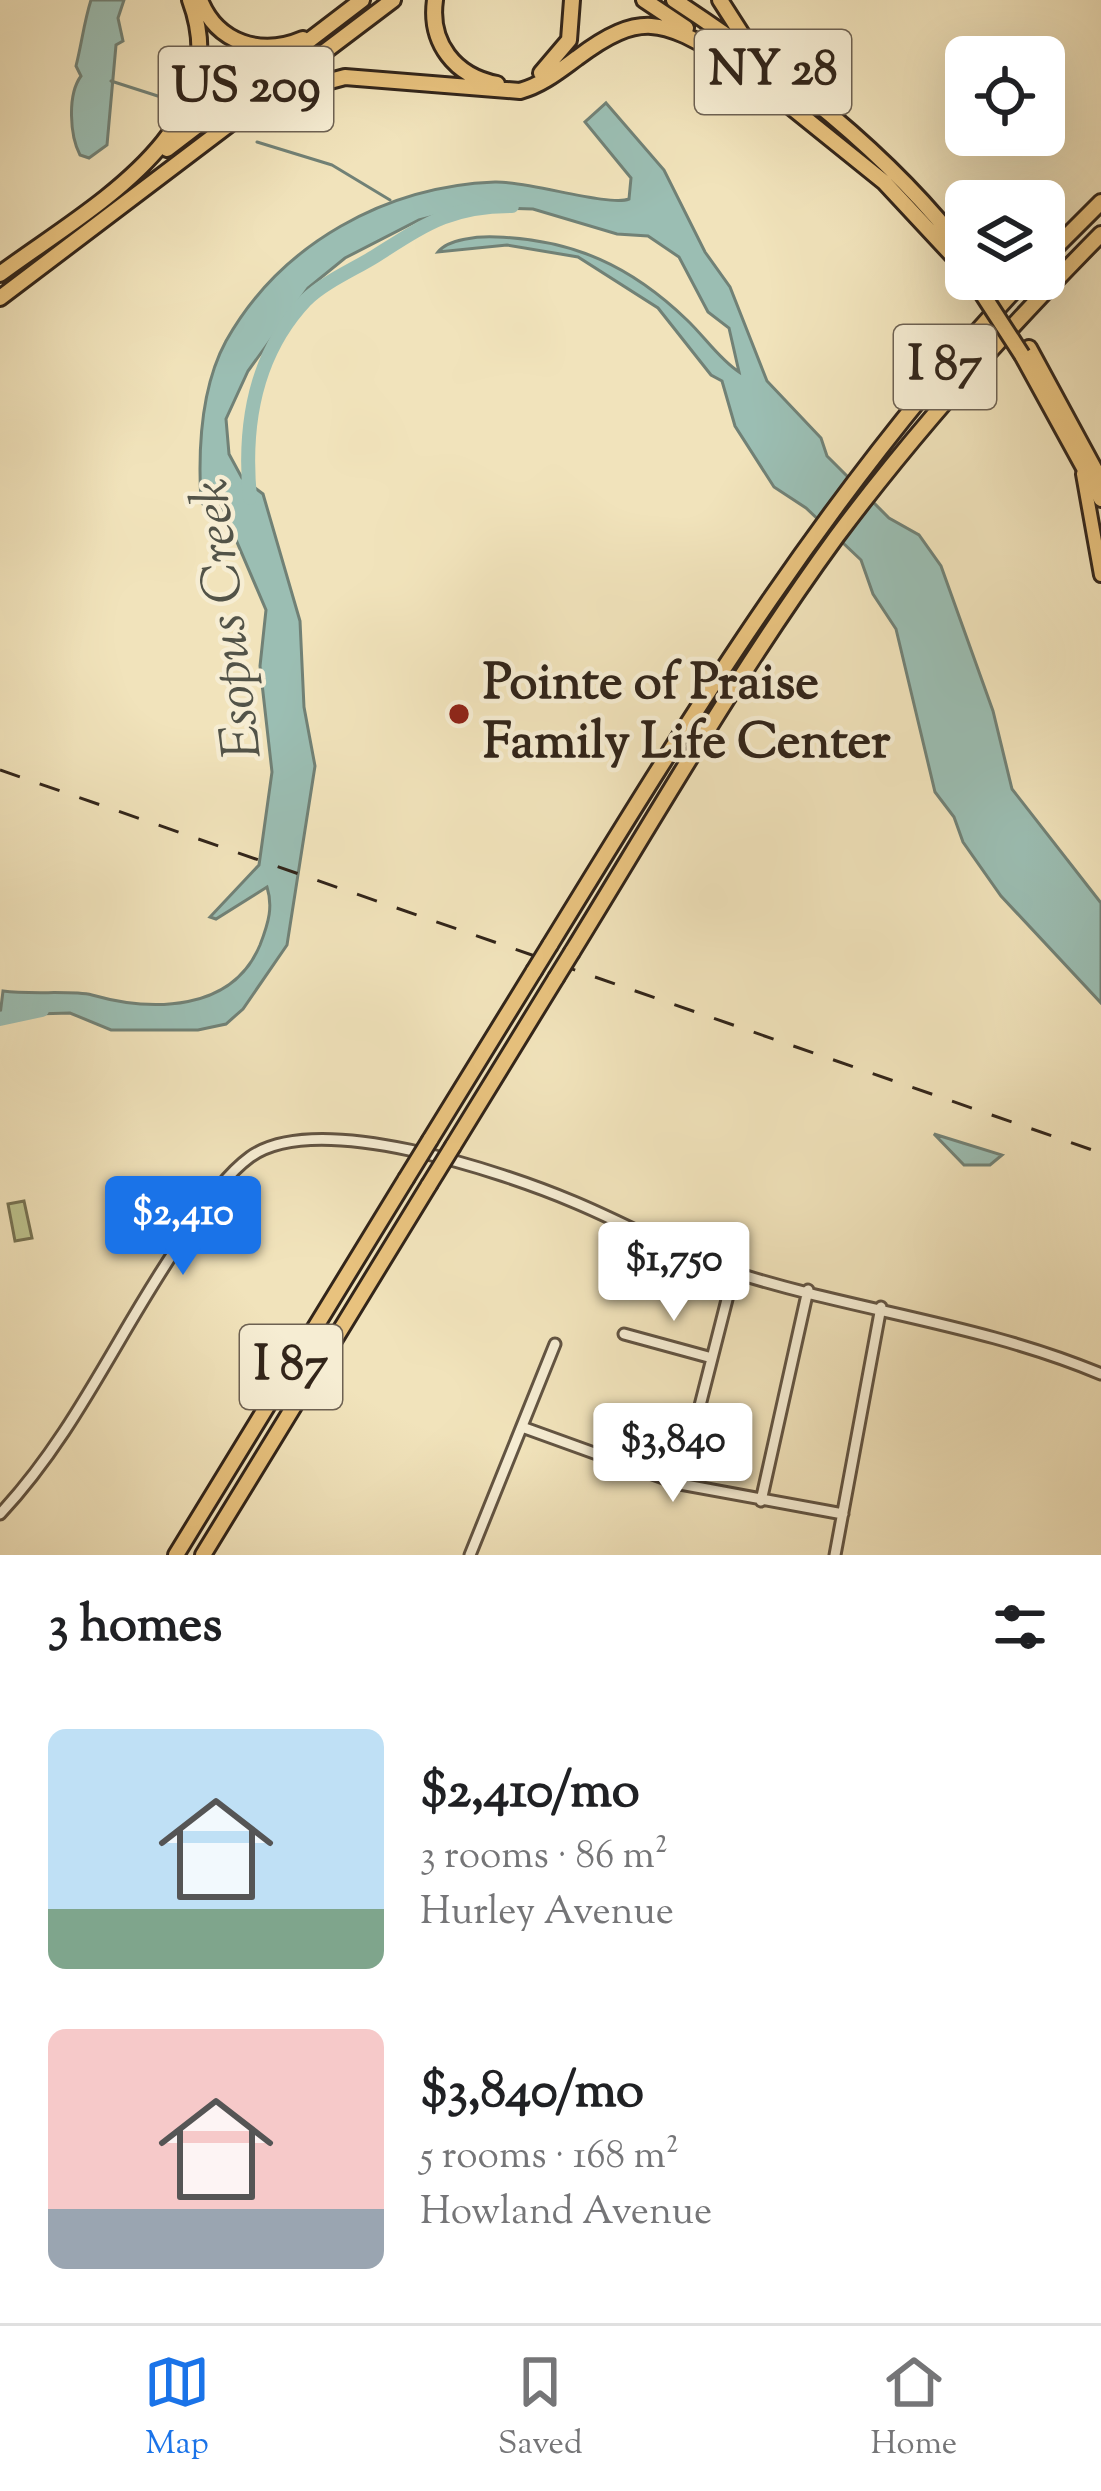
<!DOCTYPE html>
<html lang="en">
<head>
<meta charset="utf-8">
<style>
  :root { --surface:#fff; --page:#f2f2f2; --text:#202124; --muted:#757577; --line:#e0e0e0; --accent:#1a73e8 }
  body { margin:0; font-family:"Sorts Mill Goudy",serif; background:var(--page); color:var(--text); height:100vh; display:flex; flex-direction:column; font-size:45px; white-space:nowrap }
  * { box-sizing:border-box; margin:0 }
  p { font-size:39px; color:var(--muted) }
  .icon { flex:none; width:66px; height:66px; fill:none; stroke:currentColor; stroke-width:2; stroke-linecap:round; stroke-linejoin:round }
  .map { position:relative; height:1555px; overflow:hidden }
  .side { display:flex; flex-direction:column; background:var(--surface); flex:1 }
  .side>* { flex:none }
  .buttons { position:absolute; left:945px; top:36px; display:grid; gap:24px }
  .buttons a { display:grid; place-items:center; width:120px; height:120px; border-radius:18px; background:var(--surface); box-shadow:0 12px 48px #0002; font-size:60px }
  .price { position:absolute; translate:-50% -102px; padding:0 27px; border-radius:12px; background:#fff; color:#222; font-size:39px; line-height:78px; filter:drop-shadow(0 3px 6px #0008) }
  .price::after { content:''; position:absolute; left:50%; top:72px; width:36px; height:27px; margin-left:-18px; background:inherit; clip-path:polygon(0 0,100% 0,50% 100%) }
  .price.selected { background:var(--accent); color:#fff }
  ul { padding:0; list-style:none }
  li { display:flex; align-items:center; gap:36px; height:300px; padding:0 48px }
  li span { display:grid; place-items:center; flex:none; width:336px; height:240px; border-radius:18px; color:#555 }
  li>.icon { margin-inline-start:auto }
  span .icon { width:144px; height:144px; fill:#fffc; stroke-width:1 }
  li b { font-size:51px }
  h2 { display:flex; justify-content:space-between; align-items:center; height:144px; padding:0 48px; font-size:51px }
  .tab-bar { display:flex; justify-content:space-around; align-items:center; height:168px; border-top:3px solid var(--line); background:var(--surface); font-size:33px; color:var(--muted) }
  .tab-bar a { display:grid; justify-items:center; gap:6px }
  .tab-bar .selected { color:var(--accent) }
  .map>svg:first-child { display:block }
</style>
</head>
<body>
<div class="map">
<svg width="1101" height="1555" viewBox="0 0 1101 1555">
  <rect width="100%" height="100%" fill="#f1e3bb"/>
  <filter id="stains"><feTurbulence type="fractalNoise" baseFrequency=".00167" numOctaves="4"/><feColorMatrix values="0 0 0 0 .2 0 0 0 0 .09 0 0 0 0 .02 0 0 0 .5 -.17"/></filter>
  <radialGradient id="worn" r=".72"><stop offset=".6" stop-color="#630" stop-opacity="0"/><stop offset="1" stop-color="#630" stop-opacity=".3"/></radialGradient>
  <path fill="#bdc38e" stroke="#787454" stroke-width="3" d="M 24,1201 L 32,1238 L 15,1241 L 8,1204 Z"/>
  <path fill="#9bbeb3" stroke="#718176" stroke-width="3" d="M 91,0 L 124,0 L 118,18 L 123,41 L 116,45 L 107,145 L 89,158 L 80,155 C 70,136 67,95 81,76 L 76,66 C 82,42 84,22 91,0 Z
    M 606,103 L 664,170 L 705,252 L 730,287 L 767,381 L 821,438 L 827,456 L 889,518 L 919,535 L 941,566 L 993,711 L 1012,789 L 1101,903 L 1101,1003 L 1001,896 L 963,842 L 954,817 L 935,792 L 896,629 L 873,594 L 861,560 L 806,508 L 774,487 L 735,426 L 722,381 L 711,375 L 658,308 L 578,257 L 507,245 L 438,252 C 448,239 479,236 497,237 C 574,240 631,266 687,320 C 704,336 719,359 739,372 L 729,328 L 708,312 L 679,257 L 648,236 L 617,234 L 533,209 L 469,207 L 419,220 L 345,258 L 308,288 L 248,371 L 226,419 L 229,454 L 242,478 L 263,494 L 300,621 L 304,707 L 315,766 L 287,945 L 243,1009 L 226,1024 L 198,1030 L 111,1030 L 70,1013 L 0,1015 L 3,991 C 31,995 72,990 92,995 C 152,1012 232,1012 260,945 C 269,922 273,906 267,887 L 216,919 L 210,917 L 259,865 L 272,772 L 260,666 L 266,610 L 213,486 L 207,498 L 215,517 L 201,502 C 198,451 201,387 226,341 C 281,243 387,186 495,182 C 528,181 610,207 629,199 L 631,178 L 585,122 Z
    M 934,1134 L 1002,1155 L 990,1165 L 964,1165 Z"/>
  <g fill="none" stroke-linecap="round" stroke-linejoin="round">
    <path stroke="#718176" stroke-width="3" d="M 111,81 L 164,98
      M 257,142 L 332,165 L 390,200"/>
    <path stroke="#9bbeb3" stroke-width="14" d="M 250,498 C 243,426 254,355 306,300 C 324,282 355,269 377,255 C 426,224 451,206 512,206
      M 0,1019 L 42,1010"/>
    <defs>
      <path id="minor" d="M 624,1334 L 712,1358
        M 522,1427 L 680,1484 L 843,1514
        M 680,1484 L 734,1272
        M 761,1501 L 808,1290
        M 0,1514 C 78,1431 121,1326 186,1234 C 205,1207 223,1177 250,1157 C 317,1109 503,1172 574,1202 C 627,1224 678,1254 733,1272 C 855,1311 982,1324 1101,1374
        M 470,1555 L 555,1344
        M 835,1555 L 881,1307"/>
      <path id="major" d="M 1083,474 L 1101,575"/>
      <path id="highway" d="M 200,0 C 217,43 261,57 303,39
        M 435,0 C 429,43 455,76 497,84
        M 644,0 L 686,28
        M 674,0 C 779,69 890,153 966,254
        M 720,0 L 752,50
        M 734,61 L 884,182 L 966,270
        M 541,73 L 569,40 L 572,0
        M 262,99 L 393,0
        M 231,123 L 300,89 L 345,77 L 520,91 C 542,85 559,71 577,58 C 647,5 667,25 738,64
        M 167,149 L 362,0
        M 1044,259 L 1101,202
        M 0,274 C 87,209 239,131 190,0
        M 0,298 L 235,120
        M 1029,348 L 1101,481
        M 1022,355 L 1101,499
        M 550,945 C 694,710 835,480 1025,279
        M 572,952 C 658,812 740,669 837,536 C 917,429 1007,329 1101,234
        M 430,1140 L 534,971
        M 453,1146 L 556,978
        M 176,1555 L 406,1179
        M 203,1555 L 429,1185"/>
    </defs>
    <use href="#minor" stroke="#625442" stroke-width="15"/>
    <use href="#major" stroke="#32251a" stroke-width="18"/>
    <use href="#highway" stroke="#32251a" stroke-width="20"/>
    <use href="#minor" stroke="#f6edd3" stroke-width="9"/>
    <use href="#major" stroke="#e8c27e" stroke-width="12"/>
    <use href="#highway" stroke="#e8c27e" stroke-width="14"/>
    <path stroke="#32251a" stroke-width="3" stroke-dasharray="21 21" stroke-linecap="butt" d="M 0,770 L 1101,1153"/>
    <defs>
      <path id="highway-bridge" d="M 976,284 L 1022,355
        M 534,971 L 550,945
        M 556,978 L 572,952
        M 406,1179 L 430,1140
        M 429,1185 L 453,1146"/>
    </defs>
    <use href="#highway-bridge" stroke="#32251a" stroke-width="20" stroke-linecap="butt"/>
    <use href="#highway-bridge" stroke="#e8c27e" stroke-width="14"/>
  </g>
  <circle fill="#8f2418" stroke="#f6edd3" stroke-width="4.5" cx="459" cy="714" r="12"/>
  <g text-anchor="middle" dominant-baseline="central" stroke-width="9" stroke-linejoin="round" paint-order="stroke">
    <g fill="#f6edd3" stroke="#6d6152" stroke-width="3">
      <rect x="695" y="30" width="156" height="84" rx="9"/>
      <rect x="159" y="47" width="174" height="84" rx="9"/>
      <rect x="894" y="325" width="102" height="84" rx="9"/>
      <rect x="240" y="1325" width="102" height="84" rx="9"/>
    </g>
    <g font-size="48" font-weight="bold" fill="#32251a">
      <text x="773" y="72">NY 28</text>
      <text x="246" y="89">US 209</text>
      <text x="945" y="367">I 87</text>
      <text x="291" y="1367">I 87</text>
    </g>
    <g font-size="51" font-weight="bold" fill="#32251a" stroke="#f6edd3" text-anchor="start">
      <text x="483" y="685">Pointe of Praise<tspan x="483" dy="59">Family Life Center</tspan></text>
    </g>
    <g font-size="54" font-style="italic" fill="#525348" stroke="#f6edd3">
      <text transform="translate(230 619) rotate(-97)">Esopus Creek</text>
    </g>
  </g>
  <rect width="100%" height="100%" filter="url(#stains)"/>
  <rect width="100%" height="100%" fill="url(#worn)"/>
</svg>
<div class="buttons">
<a><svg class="icon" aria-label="locate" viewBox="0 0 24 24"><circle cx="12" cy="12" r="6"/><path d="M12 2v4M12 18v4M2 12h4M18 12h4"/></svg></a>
<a><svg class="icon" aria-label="layers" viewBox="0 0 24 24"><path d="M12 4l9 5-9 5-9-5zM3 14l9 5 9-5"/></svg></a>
</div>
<b class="price selected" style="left:183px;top:1278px">$2,410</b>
<b class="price" style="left:674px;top:1324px">$1,750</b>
<b class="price" style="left:673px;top:1505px">$3,840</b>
</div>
<section class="side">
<h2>3 homes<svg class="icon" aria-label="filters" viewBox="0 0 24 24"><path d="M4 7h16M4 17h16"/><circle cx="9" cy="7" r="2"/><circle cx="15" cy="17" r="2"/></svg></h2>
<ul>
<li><span style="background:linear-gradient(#bfe0f5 75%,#7fa58c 0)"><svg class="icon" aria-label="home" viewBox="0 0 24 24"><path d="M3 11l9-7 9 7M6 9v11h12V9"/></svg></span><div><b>$2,410/mo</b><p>3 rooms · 86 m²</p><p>Hurley Avenue</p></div></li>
<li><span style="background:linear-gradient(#f6c9c9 75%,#9aa5b1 0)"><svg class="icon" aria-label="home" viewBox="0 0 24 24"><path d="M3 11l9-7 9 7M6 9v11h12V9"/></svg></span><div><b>$3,840/mo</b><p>5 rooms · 168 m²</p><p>Howland Avenue</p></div></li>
</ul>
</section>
<nav class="tab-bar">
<a class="selected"><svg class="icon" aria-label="map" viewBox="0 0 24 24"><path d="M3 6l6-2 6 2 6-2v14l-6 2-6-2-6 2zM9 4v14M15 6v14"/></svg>Map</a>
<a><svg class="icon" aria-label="saved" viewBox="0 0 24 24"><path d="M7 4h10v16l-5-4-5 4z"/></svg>Saved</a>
<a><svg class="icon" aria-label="home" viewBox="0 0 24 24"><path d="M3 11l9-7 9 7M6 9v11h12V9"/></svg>Home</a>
</nav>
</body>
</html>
